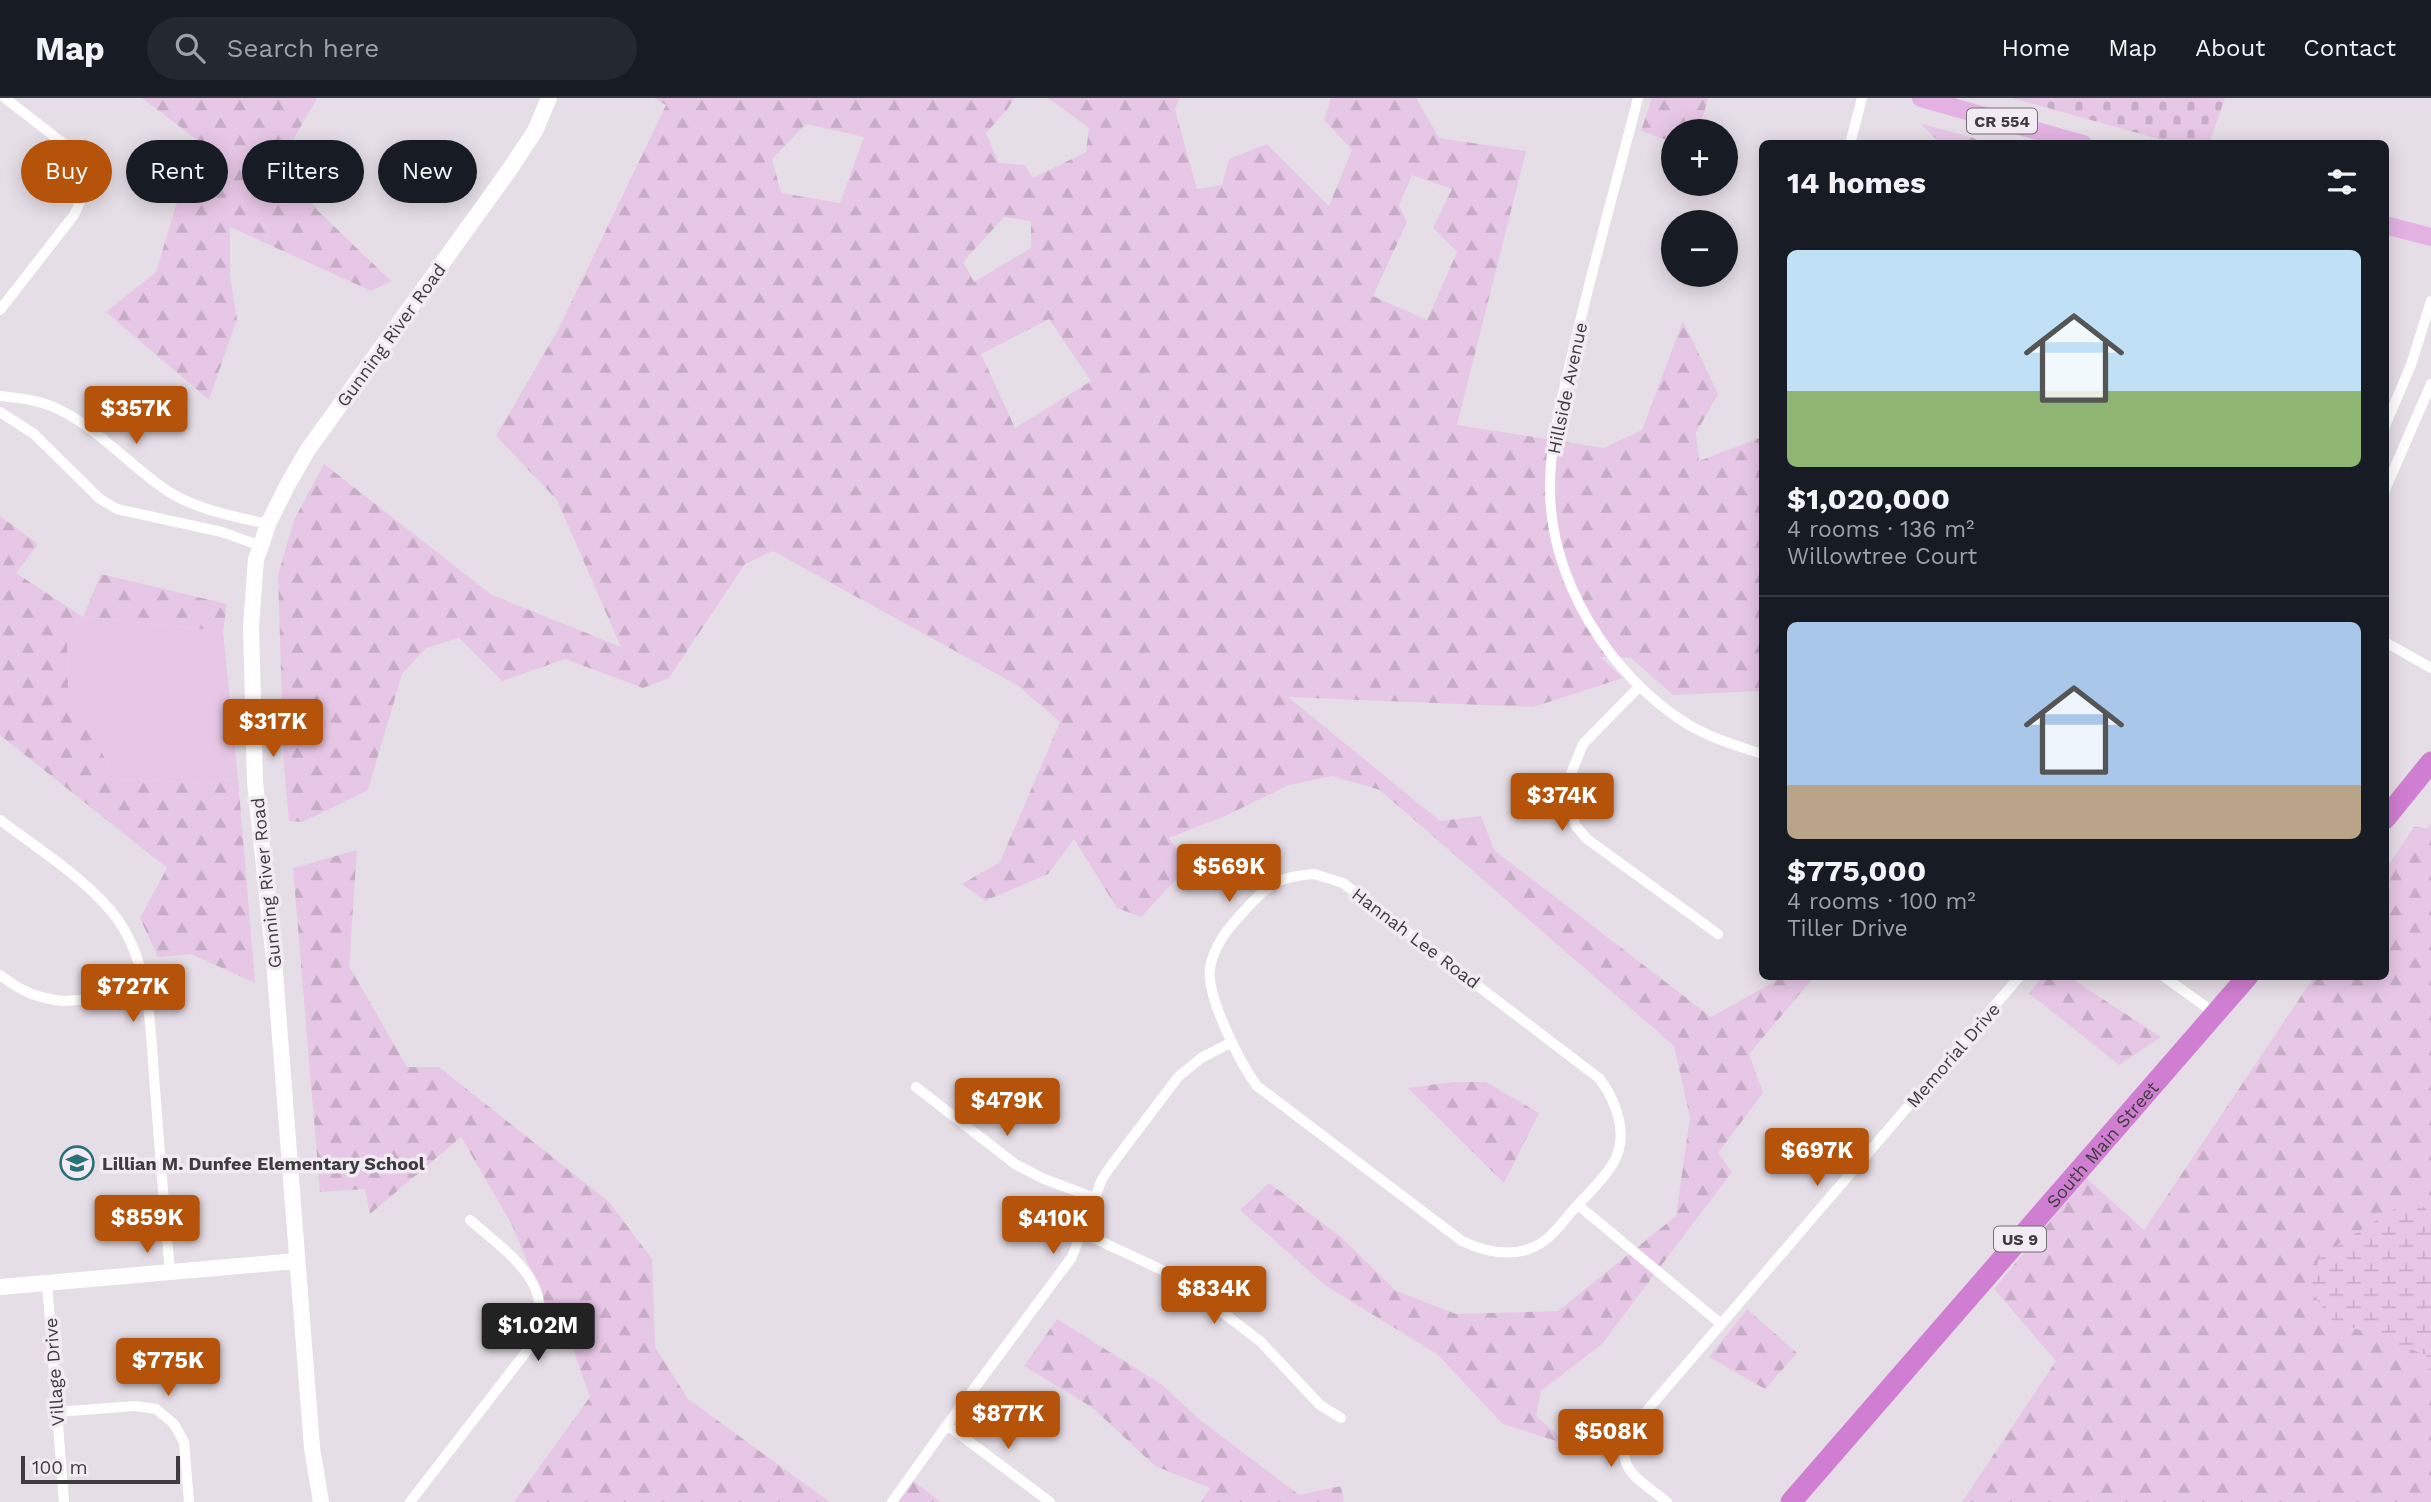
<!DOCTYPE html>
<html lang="en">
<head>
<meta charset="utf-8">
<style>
  :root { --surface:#171b24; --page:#242831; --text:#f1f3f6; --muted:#9ea1a6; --line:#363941; --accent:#b45309 }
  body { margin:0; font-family:"Work Sans",sans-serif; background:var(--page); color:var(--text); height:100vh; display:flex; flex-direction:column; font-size:26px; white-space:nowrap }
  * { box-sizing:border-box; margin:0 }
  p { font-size:23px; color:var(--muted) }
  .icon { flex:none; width:38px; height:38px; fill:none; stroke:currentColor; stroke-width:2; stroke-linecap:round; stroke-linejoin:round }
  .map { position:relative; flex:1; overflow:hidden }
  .drawer { position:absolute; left:1759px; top:42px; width:630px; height:840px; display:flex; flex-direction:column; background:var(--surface); border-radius:10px; box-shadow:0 4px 18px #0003 }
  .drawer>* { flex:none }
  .banner { position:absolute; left:21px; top:42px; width:665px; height:63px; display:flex; gap:14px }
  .buttons { position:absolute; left:1661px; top:21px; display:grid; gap:14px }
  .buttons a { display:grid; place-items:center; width:77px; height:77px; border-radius:50%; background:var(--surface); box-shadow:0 4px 18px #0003; font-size:35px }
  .scale { position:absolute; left:21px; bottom:18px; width:159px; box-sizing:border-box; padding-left:7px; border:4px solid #3f3c3f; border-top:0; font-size:19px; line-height:24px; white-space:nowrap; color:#3f3c3f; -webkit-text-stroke:5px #f3ebf3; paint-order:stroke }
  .price { position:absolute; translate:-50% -60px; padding:0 16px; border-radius:7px; background:var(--accent); color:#fff; font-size:23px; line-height:46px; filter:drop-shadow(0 2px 4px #0008) }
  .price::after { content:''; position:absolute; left:50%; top:42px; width:21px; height:16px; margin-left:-10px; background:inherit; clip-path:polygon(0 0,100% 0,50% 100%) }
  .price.active { background:#222; color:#fff }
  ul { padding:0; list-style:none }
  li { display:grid; align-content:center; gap:14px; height:371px; padding:0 28px }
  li+li { border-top:2px solid var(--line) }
  li span { display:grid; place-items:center; height:217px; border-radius:10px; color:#555 }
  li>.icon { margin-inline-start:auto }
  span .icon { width:126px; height:126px; fill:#fffc; stroke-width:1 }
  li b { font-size:30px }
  h2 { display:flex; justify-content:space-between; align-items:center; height:84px; padding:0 28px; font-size:30px }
  .tag { padding:0 24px; border-radius:32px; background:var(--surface); box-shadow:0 4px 18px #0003; font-size:24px; line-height:63px }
  .tag.active { background:var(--accent); color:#fff }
  header { display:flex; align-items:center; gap:42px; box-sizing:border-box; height:98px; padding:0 35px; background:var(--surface); border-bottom:2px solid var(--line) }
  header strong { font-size:33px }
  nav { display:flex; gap:38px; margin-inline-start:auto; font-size:24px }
  .search { width:490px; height:63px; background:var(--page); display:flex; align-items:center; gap:18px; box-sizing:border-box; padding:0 24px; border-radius:38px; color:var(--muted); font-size:26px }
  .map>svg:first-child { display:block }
</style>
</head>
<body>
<header>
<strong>Map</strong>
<div class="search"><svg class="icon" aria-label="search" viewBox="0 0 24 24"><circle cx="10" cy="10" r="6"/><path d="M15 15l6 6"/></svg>Search here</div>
<nav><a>Home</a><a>Map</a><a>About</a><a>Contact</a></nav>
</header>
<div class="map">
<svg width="2431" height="1404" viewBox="0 0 2431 1404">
  <defs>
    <pattern id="forest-firs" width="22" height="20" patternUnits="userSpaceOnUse" patternTransform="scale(1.75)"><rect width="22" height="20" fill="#e7c7e6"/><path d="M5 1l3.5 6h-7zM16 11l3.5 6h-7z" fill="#c7acc6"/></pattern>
    <pattern id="wetland-marsh" width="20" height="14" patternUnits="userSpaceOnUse" patternTransform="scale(1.75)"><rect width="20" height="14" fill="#e7c7e6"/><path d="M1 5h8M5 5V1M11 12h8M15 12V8" fill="none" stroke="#c7acc6"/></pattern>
    <pattern id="cemetery-stones" width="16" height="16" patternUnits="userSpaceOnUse" patternTransform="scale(1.75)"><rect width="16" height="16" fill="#e7c7e6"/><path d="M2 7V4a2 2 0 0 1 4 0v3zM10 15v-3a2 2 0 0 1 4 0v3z" fill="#c7acc6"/></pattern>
  </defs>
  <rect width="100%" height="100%" fill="#e6dee6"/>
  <path fill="#e7c7e6" d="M 84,519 L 223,533 L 238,681 L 208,685 L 116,681 L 68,592 L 67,533 Z"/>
  <path fill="url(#forest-firs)" fill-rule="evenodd" d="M 142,0 L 317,0 L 288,51 L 316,111 L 391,183 L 371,193 L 230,129 L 230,178 L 237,221 L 209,302 L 106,214 L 156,174 L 196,41 Z
    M 654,0 L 1014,0 L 1007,12 L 986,35 L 999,65 L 1025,67 L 1033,80 L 1086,54 L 1089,30 L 1048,0 L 1179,0 L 1175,12 L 1197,91 L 1222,87 L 1229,61 L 1267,46 L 1329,108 L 1352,52 L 1324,22 L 1331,0 L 1416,0 L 1439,40 L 1526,53 L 1457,327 L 1604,350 L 1642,332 L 1683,223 L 1718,296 L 1696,335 L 1699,363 L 1762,339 L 1762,593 L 1673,597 L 1631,560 L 1600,559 L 1623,580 L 1533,609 L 1288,599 L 1440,723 L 1481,718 L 1494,752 L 1711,919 L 1783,879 L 1814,879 L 1749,956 L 1763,995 L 1718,1055 L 1732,1074 L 1602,1246 L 1541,1293 L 1536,1318 L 1569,1347 L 1503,1326 L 1437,1256 L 1326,1188 L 1240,1112 L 1269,1085 L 1341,1139 L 1396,1193 L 1456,1216 L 1558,1213 L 1676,1118 L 1690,1019 L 1674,948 L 1380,692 L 1332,678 L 1289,687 L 1225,718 L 1169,740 L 1189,767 L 1141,819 L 1117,810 L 1074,741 L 1048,776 L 985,803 L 962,786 L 1000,764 L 1060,624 L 1017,587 L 773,453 L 745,466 L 669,580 L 643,590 L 565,561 L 502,583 L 459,540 L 426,550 L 402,576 L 368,692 L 303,724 L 289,723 L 284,668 L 278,477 L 294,422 L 324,366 L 492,497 L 621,549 L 557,402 L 496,338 L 558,232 L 666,7 ZM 806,26 L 864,39 L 840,105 L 781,95 L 772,61 ZM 1412,77 L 1452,91 L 1433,130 L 1457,154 L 1427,222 L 1373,198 L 1407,124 L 1399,107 ZM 1004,119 L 1031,123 L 1031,150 L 974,184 L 963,164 ZM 1049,221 L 1091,283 L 1015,330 L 981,256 Z
    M 1652,0 L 1708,0 L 1699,33 L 1673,33 L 1673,44 L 1641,33 Z
    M 1920,25 L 1977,41 L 1975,45 L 1940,45 Z
    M 0,418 L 38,446 L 16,475 L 83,519 L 101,476 L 227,506 L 223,533 L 84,519 L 67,533 L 68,592 L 116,681 L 208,685 L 238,681 L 255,885 L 191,856 L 158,859 L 140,820 L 167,770 L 0,637 Z
    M 2431,726 L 2431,1404 L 1962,1404 L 2056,1263 L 1994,1191 L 2086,1080 L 2144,1132 L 2314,879 L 2385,878 L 2385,772 L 2414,729 L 2427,730 Z
    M 357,752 L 349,868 L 407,969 L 439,969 L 609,1104 L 652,1161 L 655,1249 L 688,1301 L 830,1404 L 514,1404 L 590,1299 L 572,1248 L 538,1236 L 537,1186 L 511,1125 L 461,1039 L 370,1116 L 365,1091 L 320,1094 L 293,770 Z
    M 2042,879 L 2069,879 L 2161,939 L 2119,967 L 2029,895 Z
    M 1453,984 L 1486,984 L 1539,1015 L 1504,1085 L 1408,990 Z
    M 1747,1211 L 1797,1255 L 1765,1291 L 1709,1259 Z
    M 1057,1221 L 1161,1286 L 1199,1321 L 1299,1397 L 1341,1388 L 1344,1404 L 1201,1404 L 1210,1390 L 1155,1368 L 1093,1310 L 1024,1268 Z
    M 909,1380 L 941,1404 L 889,1404 Z"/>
  <path fill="url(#wetland-marsh)" d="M 2412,1100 L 2431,1115 L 2431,1273 L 2426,1257 L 2332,1222 L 2311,1193 L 2319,1158 Z"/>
  <path fill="url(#cemetery-stones)" d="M 2012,0 L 2225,0 L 2209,45 L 2173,45 Z"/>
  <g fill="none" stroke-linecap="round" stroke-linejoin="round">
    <path stroke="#fff" stroke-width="10" d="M 1638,0 C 1616,86 1592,171 1572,257 C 1562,301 1550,344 1550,388 C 1549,481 1610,579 1689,627 C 1711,640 1737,648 1762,656
      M 1850,46 L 1862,0
      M 0,212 L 74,117 C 85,97 88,77 77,56 L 5,0
      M 0,298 C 20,300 39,302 58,311 C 98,330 129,367 166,392 C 196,412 233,418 268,426
      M 0,314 L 34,336 L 100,401 L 117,411 L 222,434 L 261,448
      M 2385,328 L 2411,267 L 2431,203
      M 2385,392 L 2431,286
      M 2385,544 L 2431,570
      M 1639,589 L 1583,646 L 1570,678 L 1571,707 L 1575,727 L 1587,741 L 1718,836
      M 0,722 C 38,751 90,783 118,822 C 154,874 150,942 156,1003 C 160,1060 165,1117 170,1174
      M 1314,776 L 1343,785 L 1600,981 C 1617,1005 1630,1039 1612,1067 C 1602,1083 1586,1098 1573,1112 C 1561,1126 1548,1145 1529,1151 C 1506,1159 1483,1153 1462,1143 L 1257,988 C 1240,965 1206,898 1210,870 C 1214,846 1230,828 1246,811 C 1270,785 1277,779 1314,776 Z
      M 0,877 C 20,893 39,901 64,903 L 146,897
      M 2163,878 L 2216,916
      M 916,989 L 1015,1066 L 1044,1081 L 1095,1100
      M 1578,1107 L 1721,1226
      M 1083,1135 L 1177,1179 L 1261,1244 L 1320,1307 L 1341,1320
      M 47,1185 L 64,1404
      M 57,1314 L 135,1308 L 156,1311 L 174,1326 L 184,1344 L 189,1404
      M 947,1327 L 1050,1404
      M 410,1404 L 526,1254 C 565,1190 513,1160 470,1122
      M 892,1404 L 947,1327 L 1072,1159 L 1102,1081 L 1113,1065 L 1178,979 L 1201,960 L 1232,944
      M 1667,1404 C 1639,1381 1611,1370 1631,1331 L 2020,878"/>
    <path stroke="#fff" stroke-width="16" d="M 0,1189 L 297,1163
      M 321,1404 L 312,1350 L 274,862 L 255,684 L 251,528 L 256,461 L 261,448 L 268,426 L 288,386 L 307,353 L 510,71 L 535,33 L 549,0"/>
    <path stroke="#e3b2e3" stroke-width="18" d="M 1921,0 L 2083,46
      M 2385,127 L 2431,139"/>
    <g stroke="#d07ed1" stroke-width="21">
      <path d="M 2385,721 L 2431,664"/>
      <path id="s1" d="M 1791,1404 L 2248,878"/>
    </g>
  </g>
  <defs>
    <symbol id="school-ring" viewBox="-11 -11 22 22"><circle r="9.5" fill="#f3ebf3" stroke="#287179" stroke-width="1.5"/><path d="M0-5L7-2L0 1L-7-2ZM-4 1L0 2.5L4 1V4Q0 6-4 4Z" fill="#287179"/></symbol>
  </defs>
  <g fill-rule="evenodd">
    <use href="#school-ring" x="58" y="1046" width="38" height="38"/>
  </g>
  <g text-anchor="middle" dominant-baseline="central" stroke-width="7" stroke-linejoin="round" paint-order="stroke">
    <g fill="#f3ebf3" stroke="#757075" stroke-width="2">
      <rect x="1967" y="10.5" width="70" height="25" rx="5"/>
      <rect x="1994" y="1128.5" width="52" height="25" rx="5"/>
    </g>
    <g font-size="16" font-weight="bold" fill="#3f3c3f">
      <text x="2002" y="23">CR 554</text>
      <text x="2020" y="1141">US 9</text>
    </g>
    <g font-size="18" fill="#3f3c3f" stroke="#f3ebf3">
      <text transform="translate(391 237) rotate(-54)">Gunning River Road</text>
      <text transform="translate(1567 290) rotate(-78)">Hillside Avenue</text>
      <text transform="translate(266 785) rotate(-96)">Gunning River Road</text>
      <text transform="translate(1416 840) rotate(37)">Hannah Lee Road</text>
      <text transform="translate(1953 957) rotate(-49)">Memorial Drive</text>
      <text stroke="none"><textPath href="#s1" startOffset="474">South Main Street</textPath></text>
      <text transform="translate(54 1274) rotate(-94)">Village Drive</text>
    </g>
    <g font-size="18" font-weight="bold" fill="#3f3c3f" stroke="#f3ebf3" text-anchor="start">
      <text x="102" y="1065">Lillian M. Dunfee Elementary School</text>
    </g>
  </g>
</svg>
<div class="buttons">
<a>+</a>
<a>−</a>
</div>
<div class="scale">100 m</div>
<b class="price" style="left:136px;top:348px">$357K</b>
<b class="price" style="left:273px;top:661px">$317K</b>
<b class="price" style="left:1562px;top:735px">$374K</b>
<b class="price" style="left:1229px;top:806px">$569K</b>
<b class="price" style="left:133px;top:926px">$727K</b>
<b class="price" style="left:1007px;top:1040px">$479K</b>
<b class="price" style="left:1817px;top:1090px">$697K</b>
<b class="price" style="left:147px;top:1157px">$859K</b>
<b class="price" style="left:1053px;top:1158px">$410K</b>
<b class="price" style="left:1214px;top:1228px">$834K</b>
<b class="price active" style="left:538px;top:1265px">$1.02M</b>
<b class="price" style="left:168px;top:1300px">$775K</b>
<b class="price" style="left:1008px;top:1353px">$877K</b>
<b class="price" style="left:1611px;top:1371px">$508K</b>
<div class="banner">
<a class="tag active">Buy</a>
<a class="tag">Rent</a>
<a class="tag">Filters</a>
<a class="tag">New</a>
</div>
<section class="drawer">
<h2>14 homes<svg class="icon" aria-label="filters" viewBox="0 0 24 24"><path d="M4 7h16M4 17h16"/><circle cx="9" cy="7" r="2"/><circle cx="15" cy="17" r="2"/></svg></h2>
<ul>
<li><span style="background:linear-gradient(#bfe0f5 65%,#8fb573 0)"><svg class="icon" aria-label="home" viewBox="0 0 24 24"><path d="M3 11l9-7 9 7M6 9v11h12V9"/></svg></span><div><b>$1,020,000</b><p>4 rooms · 136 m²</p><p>Willowtree Court</p></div></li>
<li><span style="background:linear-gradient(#a9c7e8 75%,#b9a48a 0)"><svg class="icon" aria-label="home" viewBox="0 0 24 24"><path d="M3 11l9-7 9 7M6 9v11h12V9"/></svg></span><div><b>$775,000</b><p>4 rooms · 100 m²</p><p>Tiller Drive</p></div></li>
</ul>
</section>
</div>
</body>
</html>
